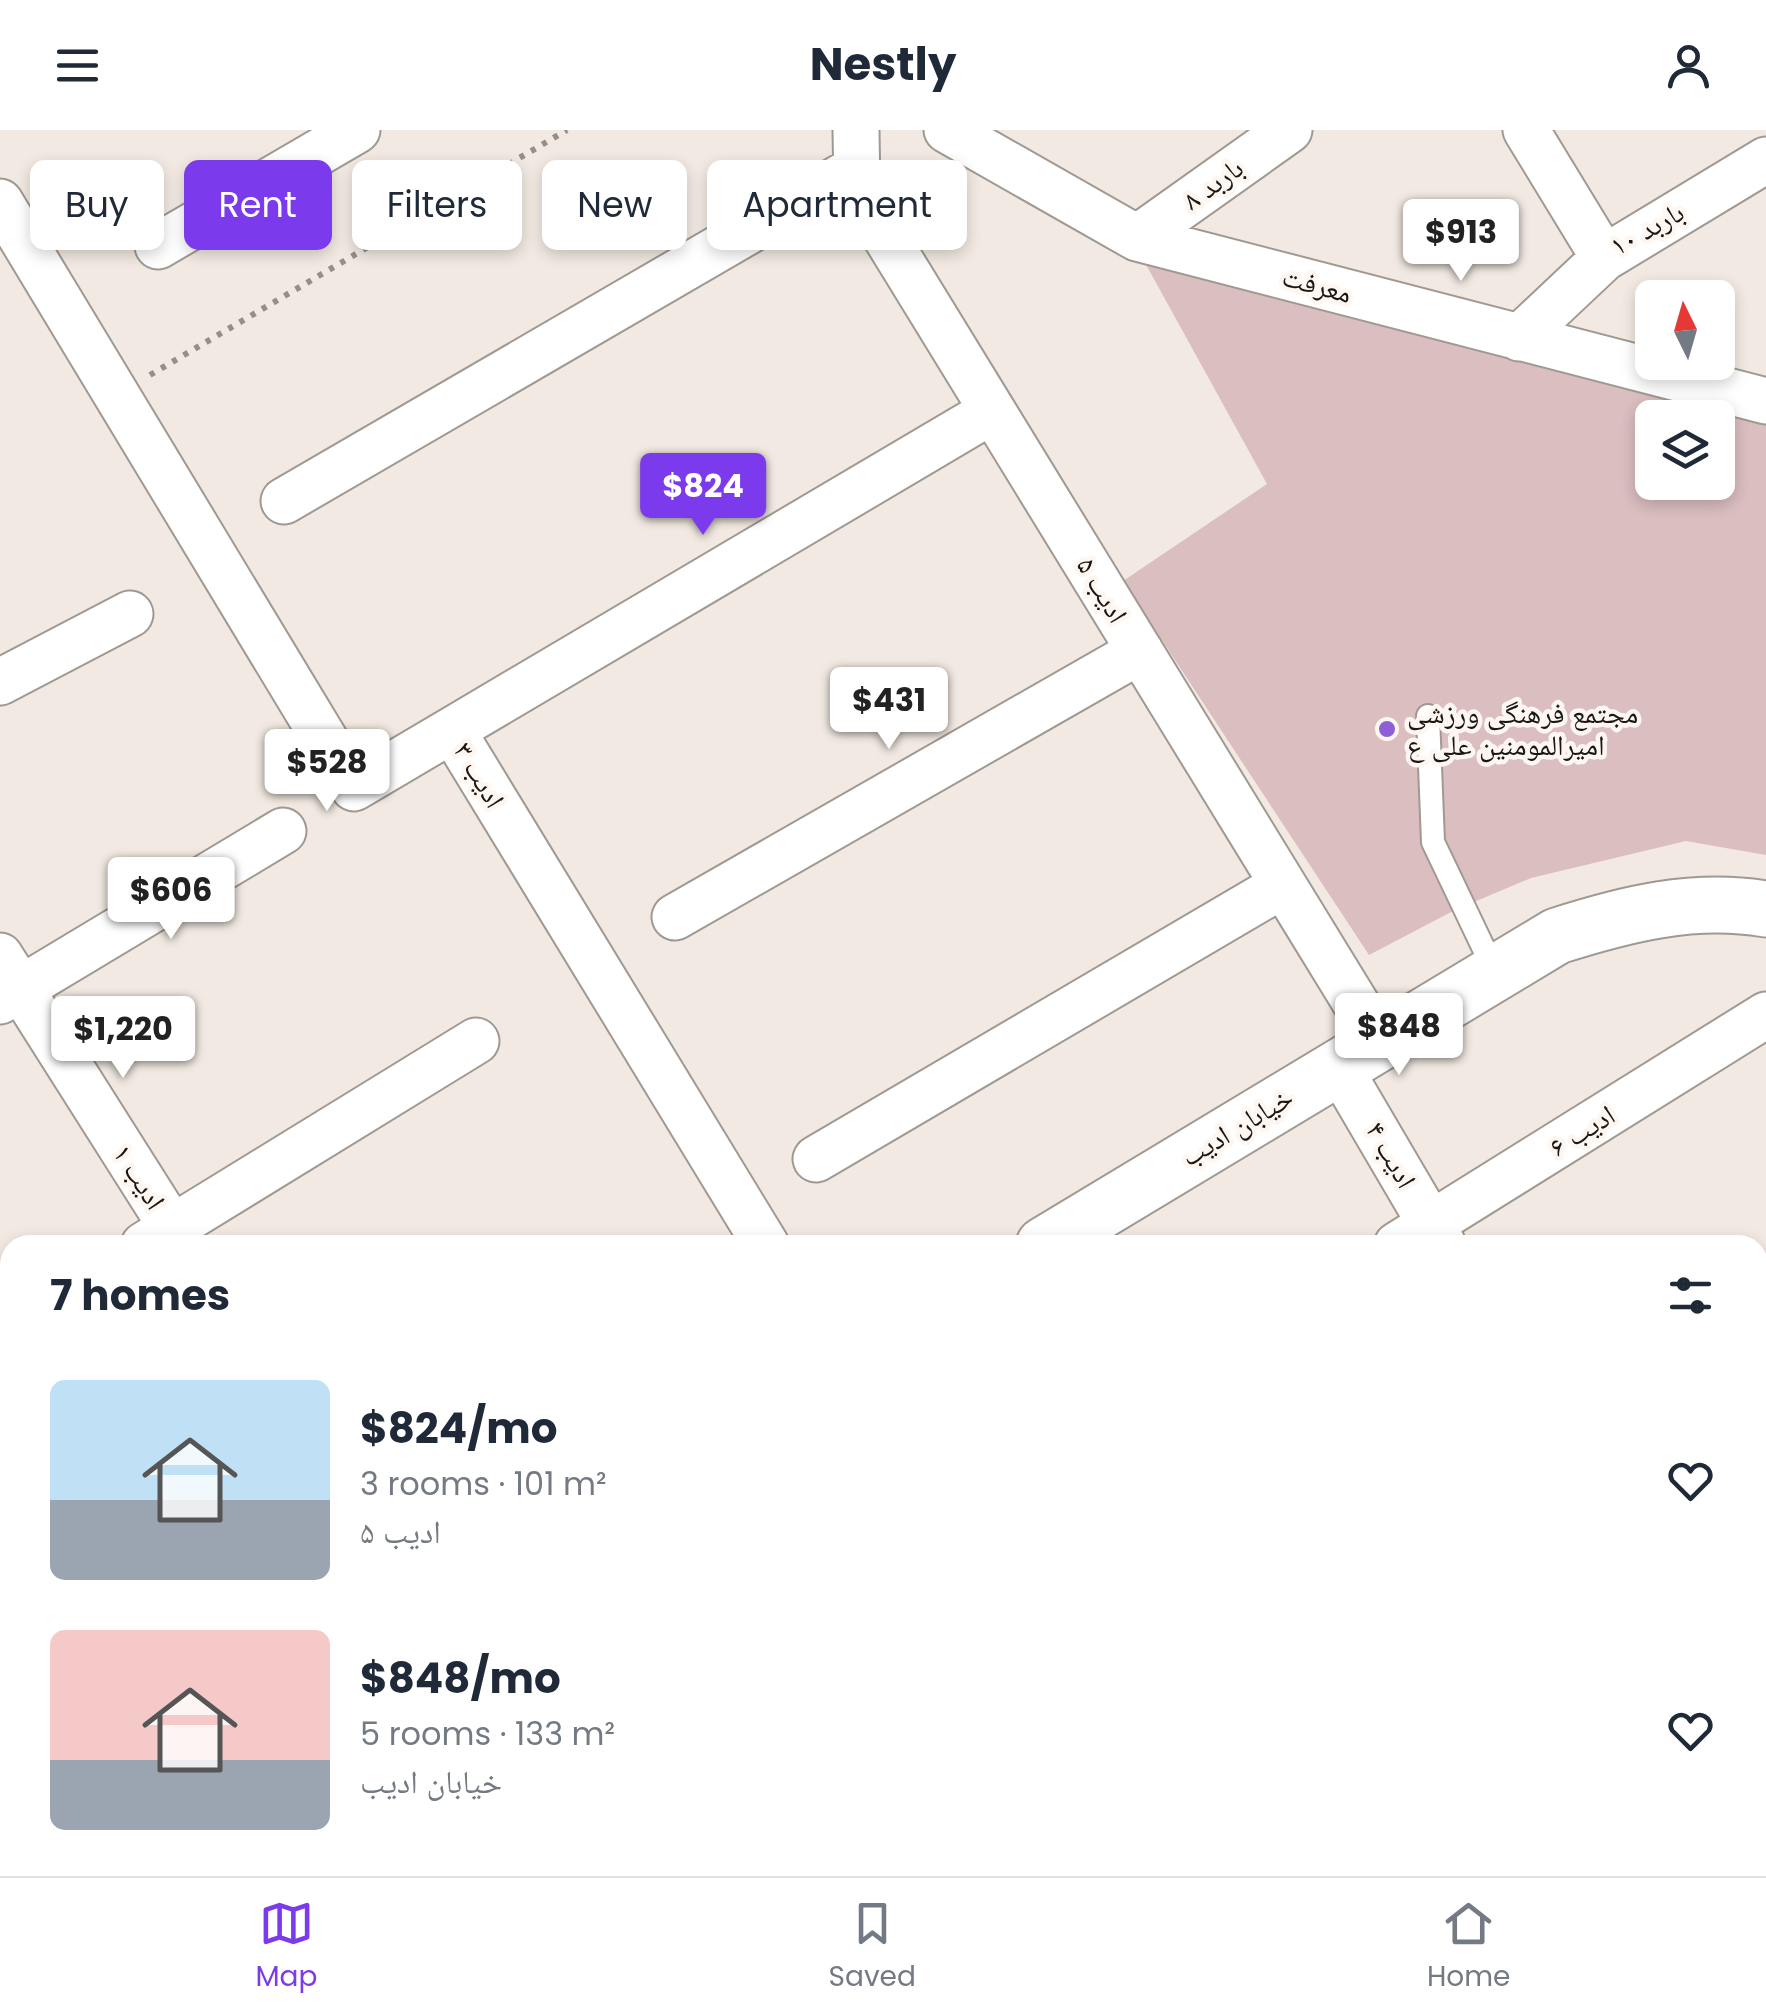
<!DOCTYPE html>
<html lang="en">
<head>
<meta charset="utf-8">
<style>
  :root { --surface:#fff; --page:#f6f6f7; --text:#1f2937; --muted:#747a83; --line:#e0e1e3; --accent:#7c3aed }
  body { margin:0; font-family:Poppins,"Noto Naskh Arabic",sans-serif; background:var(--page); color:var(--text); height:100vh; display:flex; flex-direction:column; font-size:38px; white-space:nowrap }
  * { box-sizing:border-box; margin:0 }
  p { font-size:32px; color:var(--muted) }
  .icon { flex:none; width:55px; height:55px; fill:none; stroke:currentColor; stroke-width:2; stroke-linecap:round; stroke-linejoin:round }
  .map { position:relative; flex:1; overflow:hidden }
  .panel { position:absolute; left:0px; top:1105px; width:1768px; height:642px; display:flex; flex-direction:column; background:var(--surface); border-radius:30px 30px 0 0; box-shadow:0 5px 15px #0003 }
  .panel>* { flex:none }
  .top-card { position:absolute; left:30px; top:30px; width:1000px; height:90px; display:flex; gap:20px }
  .needle { width:65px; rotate:355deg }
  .buttons { position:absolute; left:1635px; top:150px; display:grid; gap:20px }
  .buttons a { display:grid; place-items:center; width:100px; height:100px; border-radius:15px; background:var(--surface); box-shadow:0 5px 15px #0003; font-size:50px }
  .price { position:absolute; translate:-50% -85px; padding:0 22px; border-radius:10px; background:#fff; color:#222; font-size:32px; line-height:65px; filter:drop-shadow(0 2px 5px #0008) }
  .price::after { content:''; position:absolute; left:50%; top:60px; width:30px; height:22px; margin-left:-15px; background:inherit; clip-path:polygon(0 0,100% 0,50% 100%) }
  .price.current { background:var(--accent); color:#fff }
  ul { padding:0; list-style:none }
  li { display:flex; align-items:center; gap:30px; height:250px; padding:0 50px }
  li span { display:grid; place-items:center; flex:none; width:280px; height:200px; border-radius:15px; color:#555 }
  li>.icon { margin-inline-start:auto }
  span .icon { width:120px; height:120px; fill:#fffc; stroke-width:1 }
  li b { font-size:42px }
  h2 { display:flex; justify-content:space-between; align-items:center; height:120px; padding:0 50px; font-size:42px }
  .chip { padding:0 35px; border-radius:15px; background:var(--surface); box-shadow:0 5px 15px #0003; font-size:35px; line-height:90px }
  .chip.current { background:var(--accent); color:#fff }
  header { display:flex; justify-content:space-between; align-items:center; height:130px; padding:0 50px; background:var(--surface); font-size:45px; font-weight:700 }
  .tab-bar { display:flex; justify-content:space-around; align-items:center; height:140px; border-top:2px solid var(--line); background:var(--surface); font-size:28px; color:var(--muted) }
  .tab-bar a { display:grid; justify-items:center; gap:5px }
  .tab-bar .current { color:var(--accent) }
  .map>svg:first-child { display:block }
</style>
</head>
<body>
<header><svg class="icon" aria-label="menu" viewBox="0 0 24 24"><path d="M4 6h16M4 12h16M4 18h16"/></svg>Nestly<svg class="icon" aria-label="person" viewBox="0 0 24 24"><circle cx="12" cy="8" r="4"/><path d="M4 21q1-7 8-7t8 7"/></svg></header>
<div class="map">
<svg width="1766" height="1746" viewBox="0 0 1766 1746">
  <rect width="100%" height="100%" fill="#f2eae2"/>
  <path fill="#dabec0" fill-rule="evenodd" d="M 1144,131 L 1766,283 L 1766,725 L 1686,711 L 1531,748 L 1455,780 L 1369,825 L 1123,451 L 1267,354 ZM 1652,288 L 1718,288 L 1718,352 L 1652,352 Z"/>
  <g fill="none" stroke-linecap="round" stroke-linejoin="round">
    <defs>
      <path id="lane" d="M 1428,586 L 1433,712 L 1495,842"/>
      <path id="street" d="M 856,0 L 857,60 L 1379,911
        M 947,0 L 1137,108 L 1766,271
        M 1526,0 L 1604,128 L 1766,30
        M 0,72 L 354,658 L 452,600 L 766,1115
        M 1137,108 L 1289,0
        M 158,116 L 357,0
        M 1519,208 L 1604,128
        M 284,371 L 857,38
        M 0,552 L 130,484
        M 452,600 L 992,281
        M 675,787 L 1140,521
        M 0,826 L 183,1115
        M 0,871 L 283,701
        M 1338,936 L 1443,1115
        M 816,1029 L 1283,755
        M 144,1115 L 476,911
        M 1397,1115 L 1766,885
        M 0,1204 L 10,1198
        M 1758,1230 L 1766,1224
        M 0,1536 L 10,1530
        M 1758,1559 L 1766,1554
        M 1758,1640 L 1766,1654
        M 775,1738 L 780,1746
        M 360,1746 L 374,1738
        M 880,1746 L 893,1738
        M 1444,1746 L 1458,1738"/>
      <path id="secondary" d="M 1044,1115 L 1557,806 C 1626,784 1693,767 1766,779
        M 1315,1738 L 1320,1746
        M 9,1746 L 23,1738"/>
    </defs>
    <use href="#lane" stroke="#a09992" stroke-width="26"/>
    <use href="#street" stroke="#a09992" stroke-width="49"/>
    <use href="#secondary" stroke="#a09992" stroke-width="59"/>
    <path stroke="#958f8a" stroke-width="6" stroke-dasharray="5 8" stroke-linecap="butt" d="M 150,245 L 567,0"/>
    <use href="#lane" stroke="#fff" stroke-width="22"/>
    <use href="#street" stroke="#fff" stroke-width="45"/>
    <use href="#secondary" stroke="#fff" stroke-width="55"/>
  </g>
  <circle fill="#8d60d9" stroke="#fef7f1" stroke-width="4" cx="1387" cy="599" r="10"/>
  <g text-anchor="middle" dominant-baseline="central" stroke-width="9" stroke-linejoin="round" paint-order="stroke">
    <g font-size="28" fill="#191614" stroke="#fef7f1">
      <text transform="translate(1213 54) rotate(-36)">باربد ۸</text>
      <text transform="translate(1647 99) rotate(-29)">باربد ۱۰</text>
      <text transform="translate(1317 155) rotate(15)">معرفت</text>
      <text transform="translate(1102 460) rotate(59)">ادیب ۵</text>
      <text transform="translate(479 645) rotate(59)">ادیب ۳</text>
      <text transform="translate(1237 997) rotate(-31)">خیابان ادیب</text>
      <text transform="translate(1582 1001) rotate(-32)">ادیب ۶</text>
      <text transform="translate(1391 1025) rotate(60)">ادیب ۴</text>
      <text transform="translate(139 1047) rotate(57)">ادیب ۱</text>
    </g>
    <g font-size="28" fill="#191614" stroke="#fef7f1" text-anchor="start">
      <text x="1407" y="583">مجتمع فرهنگی ورزشی<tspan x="1407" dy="32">امیرالمومنین علی ‌ع</tspan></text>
    </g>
  </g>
</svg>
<div class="buttons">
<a><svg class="needle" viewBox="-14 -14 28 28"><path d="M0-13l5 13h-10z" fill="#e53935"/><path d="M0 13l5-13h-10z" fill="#747a83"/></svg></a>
<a><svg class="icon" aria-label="layers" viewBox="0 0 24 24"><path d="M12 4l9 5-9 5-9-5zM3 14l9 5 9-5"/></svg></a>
</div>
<b class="price" style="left:1461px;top:154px">$913</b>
<b class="price current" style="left:703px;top:408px">$824</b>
<b class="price" style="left:889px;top:622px">$431</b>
<b class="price" style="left:327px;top:684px">$528</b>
<b class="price" style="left:171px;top:812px">$606</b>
<b class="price" style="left:1399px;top:948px">$848</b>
<b class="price" style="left:123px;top:951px">$1,220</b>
<div class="top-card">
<a class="chip">Buy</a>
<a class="chip current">Rent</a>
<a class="chip">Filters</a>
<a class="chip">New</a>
<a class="chip">Apartment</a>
</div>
<section class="panel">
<h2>7 homes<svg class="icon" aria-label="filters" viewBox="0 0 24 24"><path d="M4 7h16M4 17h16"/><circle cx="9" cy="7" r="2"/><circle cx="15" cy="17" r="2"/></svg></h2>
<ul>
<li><span style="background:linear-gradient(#bfe0f5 60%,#9aa5b1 0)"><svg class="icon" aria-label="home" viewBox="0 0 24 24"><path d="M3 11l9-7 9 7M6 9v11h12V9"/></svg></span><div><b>$824/mo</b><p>3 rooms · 101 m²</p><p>ادیب ۵</p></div><svg class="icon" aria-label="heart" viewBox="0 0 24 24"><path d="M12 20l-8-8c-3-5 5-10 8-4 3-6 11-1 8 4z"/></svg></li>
<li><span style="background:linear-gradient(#f6c9c9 65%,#9aa5b1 0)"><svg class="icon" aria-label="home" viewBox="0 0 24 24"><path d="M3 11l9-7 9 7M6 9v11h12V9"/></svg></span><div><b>$848/mo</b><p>5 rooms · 133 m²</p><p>خیابان ادیب</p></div><svg class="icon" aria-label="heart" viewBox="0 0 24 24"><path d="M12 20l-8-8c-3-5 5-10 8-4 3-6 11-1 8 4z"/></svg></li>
</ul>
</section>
</div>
<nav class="tab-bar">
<a class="current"><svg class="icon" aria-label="map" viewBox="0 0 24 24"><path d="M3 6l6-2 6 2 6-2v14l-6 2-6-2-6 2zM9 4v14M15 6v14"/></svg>Map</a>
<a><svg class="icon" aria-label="saved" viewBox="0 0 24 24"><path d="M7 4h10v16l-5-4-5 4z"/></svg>Saved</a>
<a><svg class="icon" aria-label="home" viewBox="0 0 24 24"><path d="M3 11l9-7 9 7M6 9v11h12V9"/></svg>Home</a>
</nav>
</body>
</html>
